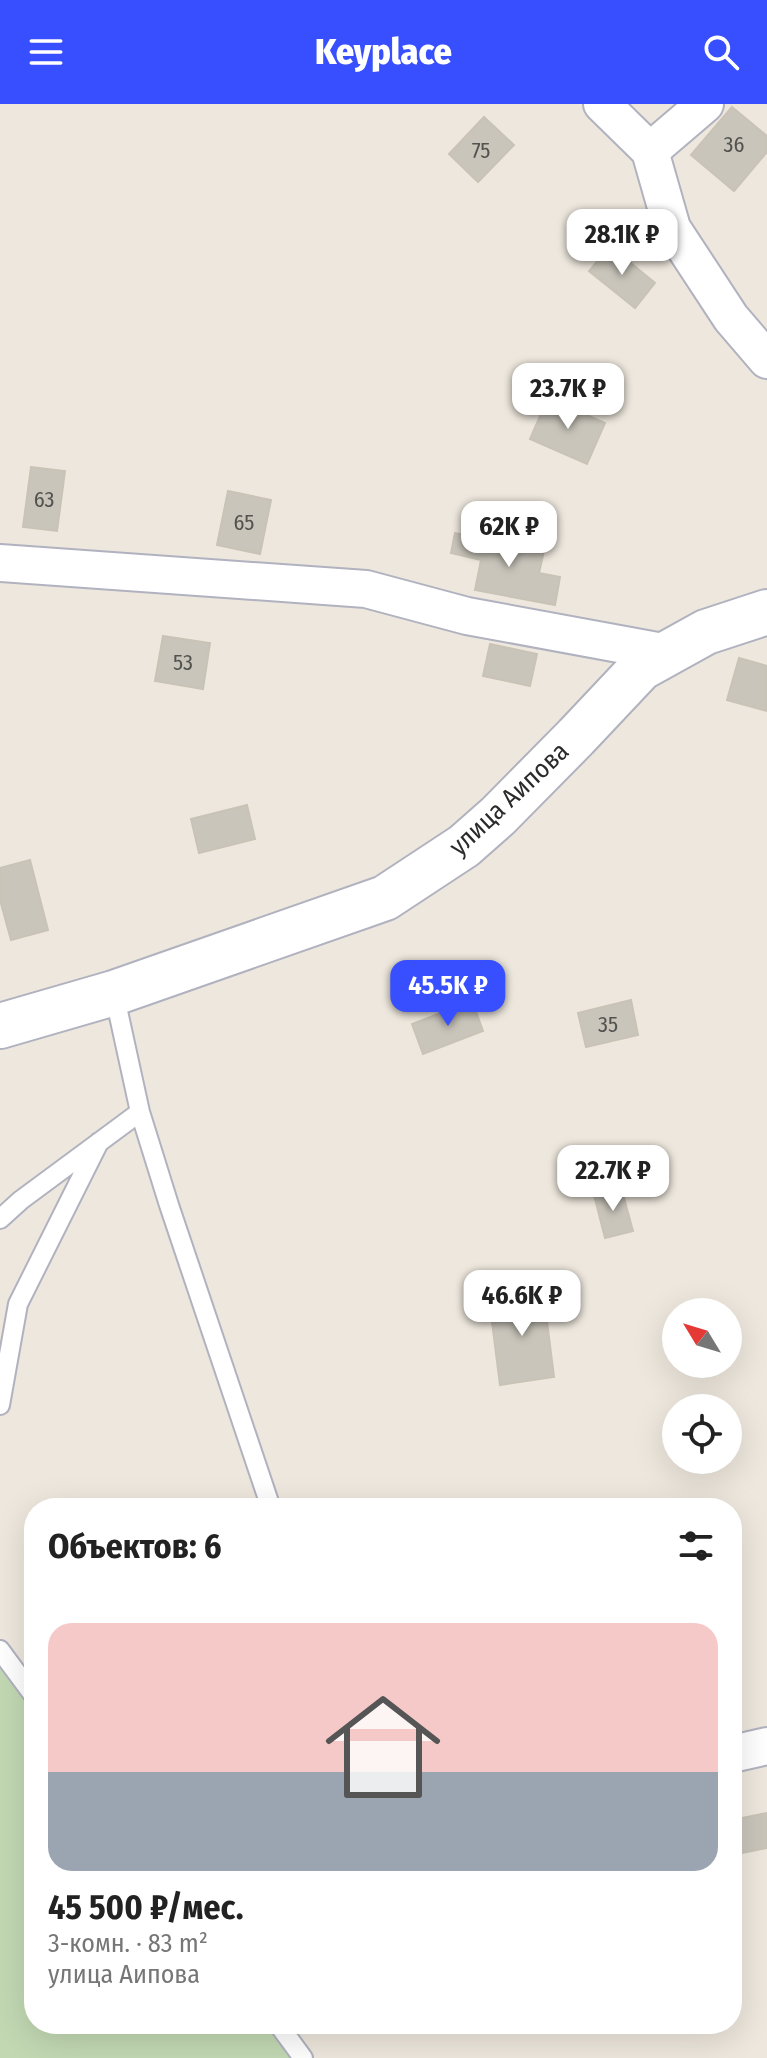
<!DOCTYPE html>
<html lang="ru">
<head>
<meta charset="utf-8">
<style>
  :root { --surface:#fff; --page:#f6f6f6; --text:#222; --muted:#767676; --accent:#384fff }
  body { margin:0; font-family:"Fira Sans Condensed",sans-serif; background:var(--page); color:var(--text); height:100vh; display:flex; flex-direction:column; font-size:30px; white-space:nowrap }
  * { box-sizing:border-box; margin:0 }
  p { font-size:26px; color:var(--muted) }
  .icon { flex:none; width:44px; height:44px; fill:none; stroke:currentColor; stroke-width:2; stroke-linecap:round; stroke-linejoin:round }
  .map { position:relative; flex:1; overflow:hidden }
  .side { position:absolute; left:24px; top:1394px; width:718px; height:536px; display:flex; flex-direction:column; background:var(--surface); border-radius:32px; box-shadow:0 8px 32px #0002 }
  .side>* { flex:none }
  .needle { width:52px; rotate:308deg }
  .fabs { position:absolute; left:662px; top:1194px; display:grid; gap:16px }
  .fabs a { display:grid; place-items:center; width:80px; height:80px; border-radius:50%; background:var(--surface); box-shadow:0 8px 32px #0002; font-size:40px }
  .price { position:absolute; translate:-50% -68px; padding:0 18px; border-radius:16px; background:#fff; color:#222; font-size:26px; line-height:52px; filter:drop-shadow(0 2px 4px #0008) }
  .price::after { content:''; position:absolute; left:50%; top:48px; width:24px; height:18px; margin-left:-12px; background:inherit; clip-path:polygon(0 0,100% 0,50% 100%) }
  .price.selected { background:var(--accent); color:#fff }
  ul { padding:0; list-style:none }
  li { display:grid; align-content:center; gap:16px; height:424px; padding:0 24px }
  li span { display:grid; place-items:center; height:248px; border-radius:24px; color:#555 }
  li>.icon { margin-inline-start:auto }
  span .icon { width:144px; height:144px; fill:#fffc; stroke-width:1 }
  li b { font-size:34px }
  h2 { display:flex; justify-content:space-between; align-items:center; height:96px; padding:0 24px; font-size:34px }
  header { display:flex; justify-content:space-between; align-items:center; height:104px; padding:0 24px; background:var(--accent); color:#fff; font-size:36px; font-weight:800 }
  .map>svg:first-child { display:block }
</style>
</head>
<body>
<header><svg class="icon" aria-label="menu" viewBox="0 0 24 24"><path d="M4 6h16M4 12h16M4 18h16"/></svg>Keyplace<svg class="icon" aria-label="search" viewBox="0 0 24 24"><circle cx="10" cy="10" r="6"/><path d="M15 15l6 6"/></svg></header>
<div class="map">
<svg width="767" height="1954" viewBox="0 0 767 1954">
  <rect width="100%" height="100%" fill="#ede7dd"/>
  <path fill="#c2d8b3" d="M 0,1546 L 34,1592 L 34,1920 L 278,1920 L 303,1954 L 0,1954 Z"/>
  <path fill="#c9c5bb" stroke="#c9c3b6" stroke-width="2" d="M 732,3 L 767,32 L 767,48 L 734,87 L 691,51 Z
    M 484,13 L 514,41 L 478,78 L 449,50 Z
    M 610,142 L 655,179 L 635,204 L 589,167 Z
    M 548,294 L 605,319 L 587,360 L 530,335 Z
    M 31,363 L 65,367 L 57,427 L 23,423 Z
    M 228,387 L 271,396 L 260,450 L 217,441 Z
    M 455,429 L 544,447 L 539,469 L 560,473 L 555,501 L 475,486 L 481,456 L 451,449 Z
    M 163,532 L 210,539 L 203,585 L 155,577 Z
    M 490,540 L 537,550 L 530,582 L 483,572 Z
    M 739,554 L 767,562 L 767,607 L 727,596 Z
    M 247,701 L 255,735 L 199,749 L 191,715 Z
    M 30,756 L 48,826 L 11,836 L 0,796 L 0,764 Z
    M 631,896 L 638,931 L 586,943 L 578,909 Z
    M 472,897 L 483,927 L 423,950 L 412,920 Z
    M 621,1083 L 633,1127 L 605,1134 L 594,1091 Z
    M 543,1186 L 554,1273 L 500,1281 L 489,1194 Z
    M 767,1709 L 767,1744 L 732,1751 L 732,1716 Z"/>
  <g fill="none" stroke-linecap="round" stroke-linejoin="round">
    <defs>
      <path id="lane" d="M 114,889 L 140,1008 L 169,1101 L 271,1404
        M 0,1115 L 21,1096 L 140,1008
        M 0,1301 L 18,1200 L 99,1038
        M 0,1546 L 34,1592
        M 278,1920 L 303,1954"/>
      <path id="street" d="M 602,0 L 650,47 L 672,124 L 731,214 L 767,256
        M 650,47 L 705,0
        M 0,459 L 366,485 L 467,512 L 668,549
        M 732,1650 L 767,1642"/>
      <path id="secondary" d="M 0,922 L 114,889 L 385,794 L 464,742 L 498,712 L 576,633 L 641,564 L 706,528 L 767,508"/>
    </defs>
    <use href="#lane" stroke="#b1b2bf" stroke-width="22"/>
    <use href="#street" stroke="#b1b2bf" stroke-width="40"/>
    <use href="#secondary" stroke="#b1b2bf" stroke-width="48"/>
    <use href="#lane" stroke="#fff" stroke-width="18"/>
    <use href="#street" stroke="#fff" stroke-width="36"/>
    <use href="#secondary" stroke="#fff" stroke-width="44"/>
  </g>
  <g text-anchor="middle" dominant-baseline="central" stroke-width="7" stroke-linejoin="round" paint-order="stroke">
    <g font-size="22" fill="#52524f">
      <text x="734" y="40">36</text>
      <text x="481" y="46">75</text>
      <text x="44" y="395">63</text>
      <text x="244" y="418">65</text>
      <text x="183" y="558">53</text>
      <text x="608" y="920">35</text>
    </g>
    <g font-size="26" fill="#2b2b2b" stroke="#fff">
      <text transform="translate(509 695) rotate(-43)">улица Аипова</text>
    </g>
  </g>
</svg>
<div class="fabs">
<a><svg class="needle" viewBox="-14 -14 28 28"><path d="M0-13l5 13h-10z" fill="#e53935"/><path d="M0 13l5-13h-10z" fill="#767676"/></svg></a>
<a><svg class="icon" aria-label="locate" viewBox="0 0 24 24"><circle cx="12" cy="12" r="6"/><path d="M12 2v4M12 18v4M2 12h4M18 12h4"/></svg></a>
</div>
<b class="price" style="left:622px;top:173px">28.1K ₽</b>
<b class="price" style="left:568px;top:327px">23.7K ₽</b>
<b class="price" style="left:509px;top:465px">62K ₽</b>
<b class="price selected" style="left:448px;top:924px">45.5K ₽</b>
<b class="price" style="left:613px;top:1109px">22.7K ₽</b>
<b class="price" style="left:522px;top:1234px">46.6K ₽</b>
<section class="side">
<h2>Объектов: 6<svg class="icon" aria-label="filters" viewBox="0 0 24 24"><path d="M4 7h16M4 17h16"/><circle cx="9" cy="7" r="2"/><circle cx="15" cy="17" r="2"/></svg></h2>
<ul>
<li><span style="background:linear-gradient(#f6c9c9 60%,#9aa5b1 0)"><svg class="icon" aria-label="home" viewBox="0 0 24 24"><path d="M3 11l9-7 9 7M6 9v11h12V9"/></svg></span><div><b>45 500 ₽/мес.</b><p>3-комн. · 83 m²</p><p>улица Аипова</p></div></li>
</ul>
</section>
</div>
</body>
</html>
